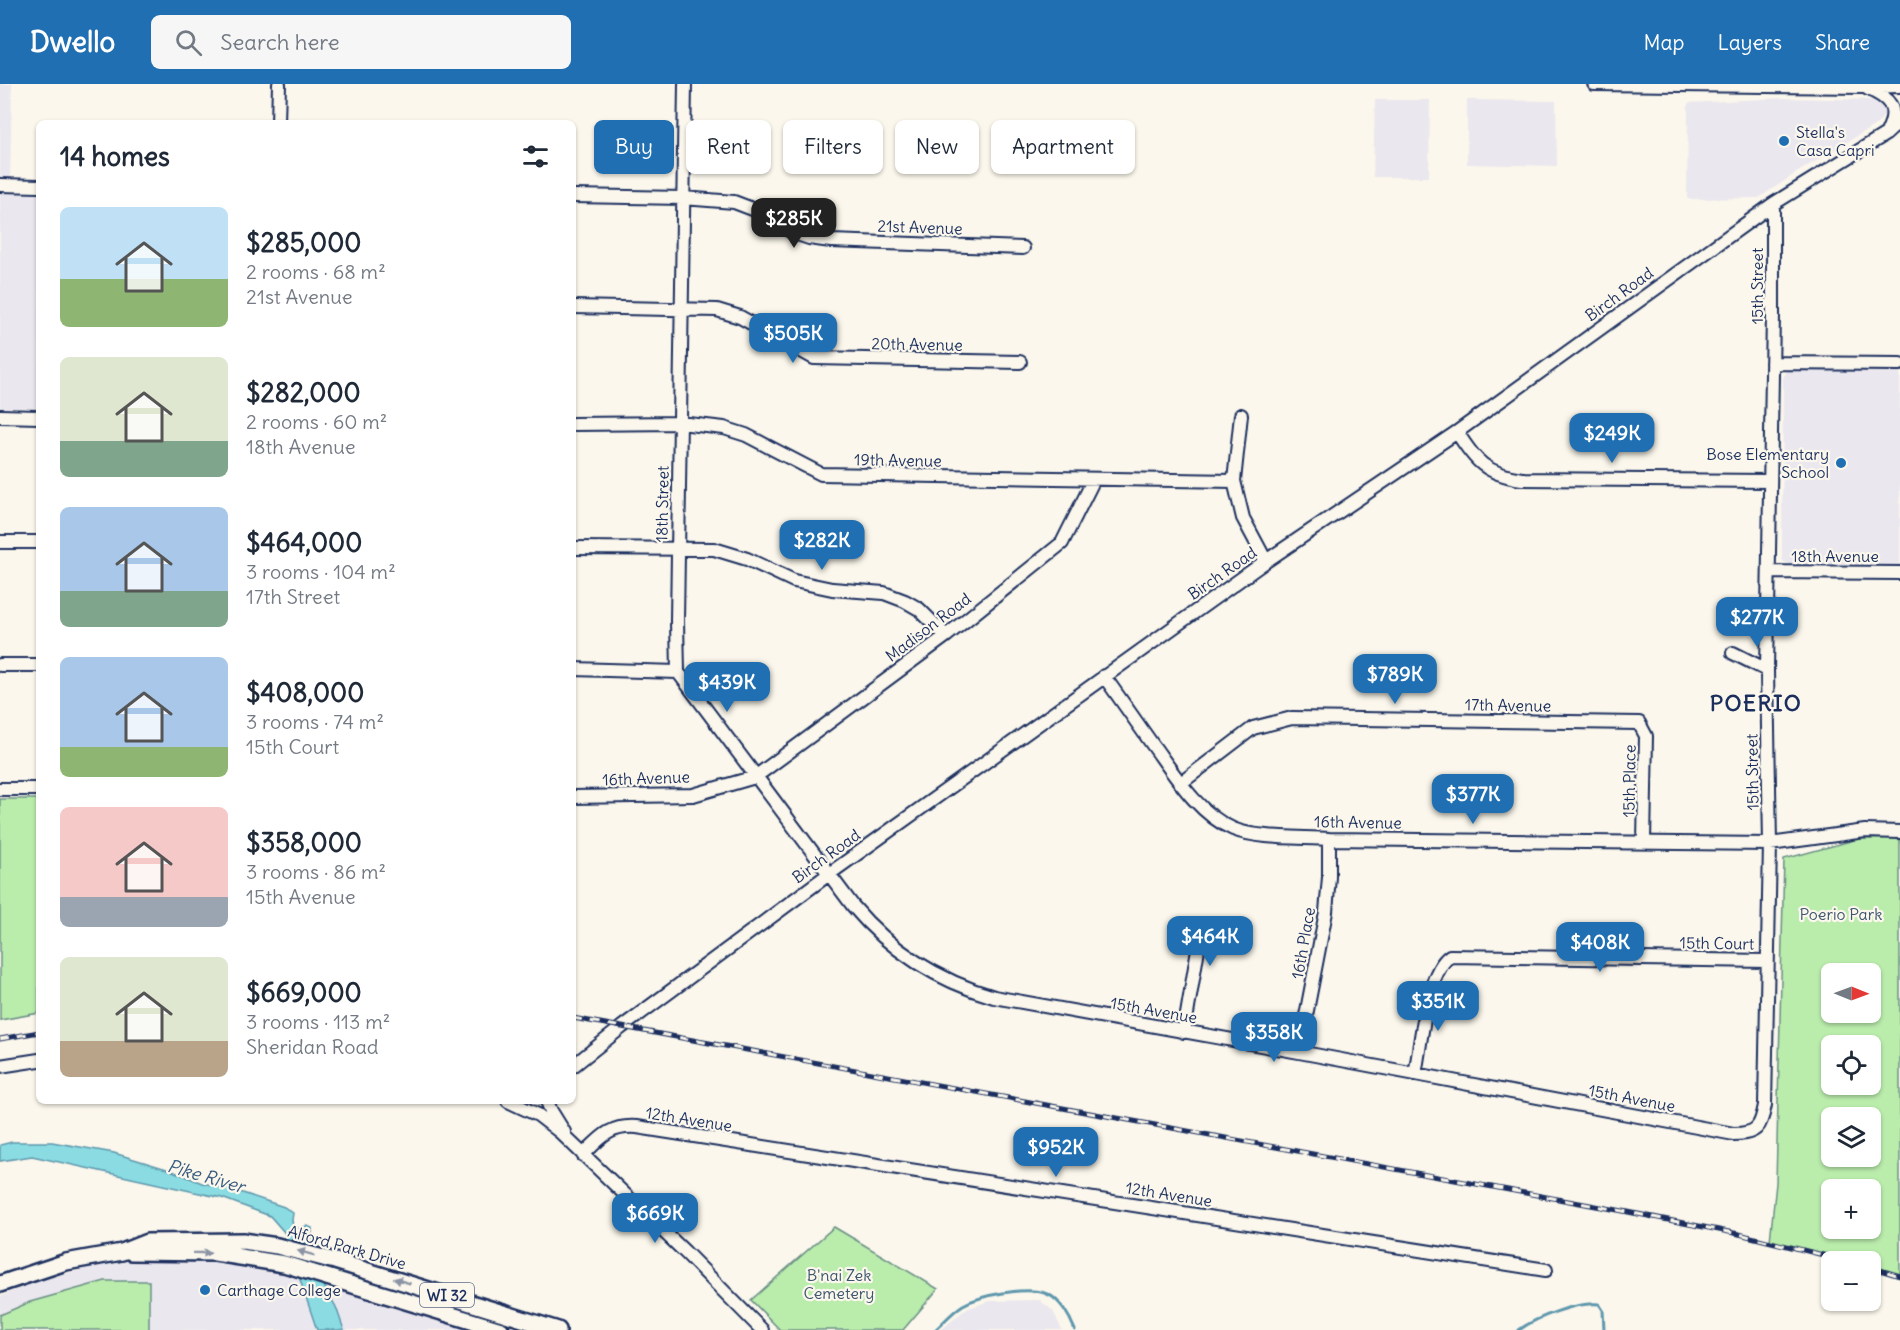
<!DOCTYPE html>
<html lang="en">
<head>
<meta charset="utf-8">
<style>
  :root { --surface:#fff; --page:#f6f6f7; --text:#1f2937; --muted:#747a83; --accent:#1f6fb2 }
  body { margin:0; font-family:Delius,sans-serif; background:var(--page); color:var(--text); height:100vh; display:flex; flex-direction:column; font-size:22px; white-space:nowrap }
  * { box-sizing:border-box; margin:0 }
  p { font-size:20px; color:var(--muted) }
  .icon { flex:none; width:33px; height:33px; fill:none; stroke:currentColor; stroke-width:2; stroke-linecap:round; stroke-linejoin:round }
  .map { position:relative; flex:1; overflow:hidden }
  .side { position:absolute; left:36px; top:36px; width:540px; height:984px; display:flex; flex-direction:column; background:var(--surface); border-radius:9px; box-shadow:0 2px 4px #0004 }
  .side>* { flex:none }
  .banner { position:absolute; left:594px; top:36px; width:570px; height:54px; display:flex; gap:12px }
  .needle { width:39px; rotate:91deg }
  .fabs { position:absolute; left:1821px; top:879px; display:grid; gap:12px }
  .fabs a { display:grid; place-items:center; width:60px; height:60px; border-radius:9px; background:var(--surface); box-shadow:0 2px 4px #0004; font-size:30px }
  .price { position:absolute; translate:-50% -51px; padding:0 14px; border-radius:12px; background:var(--accent); color:#fff; font-size:20px; line-height:39px; filter:drop-shadow(0 2px 3px #0008) }
  .price::after { content:''; position:absolute; left:50%; top:36px; width:18px; height:14px; margin-left:-9px; background:inherit; clip-path:polygon(0 0,100% 0,50% 100%) }
  .price.current { background:#222; color:#fff }
  ul { padding:0; list-style:none }
  li { display:flex; align-items:center; gap:18px; height:150px; padding:0 24px }
  li span { display:grid; place-items:center; flex:none; width:168px; height:120px; border-radius:9px; color:#555 }
  li>.icon { margin-inline-start:auto }
  span .icon { width:72px; height:72px; fill:#fffc; stroke-width:1 }
  li b { font-size:26px }
  h2 { display:flex; justify-content:space-between; align-items:center; height:72px; padding:0 24px; font-size:26px }
  .tag { padding:0 21px; border-radius:9px; background:var(--surface); box-shadow:0 2px 4px #0004; font-size:21px; line-height:54px }
  .tag.current { background:var(--accent); color:#fff }
  header { display:flex; align-items:center; gap:36px; box-sizing:border-box; height:84px; padding:0 30px; background:var(--accent); color:#fff }
  header strong { font-size:28px }
  nav { display:flex; gap:33px; margin-inline-start:auto; font-size:21px }
  .search { width:420px; height:54px; background:var(--page); display:flex; align-items:center; gap:15px; box-sizing:border-box; padding:0 21px; border-radius:9px; color:var(--muted); font-size:22px }
  .map>svg:first-child { display:block }
</style>
</head>
<body>
<header>
<strong>Dwello</strong>
<div class="search"><svg class="icon" aria-label="search" viewBox="0 0 24 24"><circle cx="10" cy="10" r="6"/><path d="M15 15l6 6"/></svg>Search here</div>
<nav><a>Map</a><a>Layers</a><a>Share</a></nav>
</header>
<div class="map">
<svg width="1900" height="1246" viewBox="0 0 1900 1246">
  <rect width="100%" height="100%" fill="#fbf7ec"/>
  <filter id="ink" filterUnits="userSpaceOnUse"><feTurbulence type="fractalNoise" baseFrequency=".0167" numOctaves="2"/><feDisplacementMap in="SourceGraphic" scale="12" xChannelSelector="R" yChannelSelector="G"/><feConvolveMatrix kernelMatrix="1 2 1 2 8 2 1 2 1" color-interpolation-filters="sRGB"/></filter>
  <g filter="url(#ink)">
    <path fill="#eae7ee" d="M 0,0 L 12,0 L 10,94 L 0,94 Z
      M 1782,14 L 1878,16 L 1885,23 L 1886,29 L 1877,40 L 1796,89 L 1759,114 L 1687,115 L 1688,19 Z
      M 1375,16 L 1430,16 L 1429,93 L 1373,93 Z
      M 1467,16 L 1556,17 L 1557,82 L 1467,80 Z
      M 0,109 L 39,110 L 39,324 L 0,324 Z
      M 1787,285 L 1900,286 L 1900,481 L 1790,480 L 1784,478 L 1782,475 L 1783,294 Z
      M 223,1164 L 258,1167 L 433,1217 L 524,1246 L 0,1246 L 0,1213 L 32,1198 L 96,1182 Z
      M 1039,1216 L 1053,1227 L 1062,1246 L 941,1246 L 966,1225 L 990,1217 Z"/>
    <path fill="#baecac" stroke="#6a8e85" stroke-width="1.5" fill-rule="evenodd" d="M 0,715 L 39,715 L 39,929 L 0,936 Z
      M 1900,754 L 1900,1192 L 1871,1183 L 1870,1178 L 1851,1177 L 1770,1157 L 1776,1099 L 1784,775 L 1858,755 ZM 1832,890 L 1870,890 L 1870,928 L 1832,928 ZM 1832,962 L 1870,962 L 1870,1000 L 1832,1000 ZM 1832,1034 L 1870,1034 L 1870,1072 L 1832,1072 ZM 1832,1106 L 1870,1106 L 1870,1144 L 1832,1144 Z
      M 834,1143 L 938,1205 L 903,1246 L 780,1246 L 751,1216 Z
      M 105,1197 L 149,1197 L 149,1246 L 0,1246 L 0,1231 L 30,1218 Z"/>
    <path fill="#8adce2" stroke="#5e97ad" stroke-width="1.5" d="M 12,1058 L 52,1058 L 114,1069 L 170,1086 L 202,1099 L 231,1105 L 284,1123 L 293,1129 L 292,1136 L 293,1143 L 297,1145 L 307,1142 L 312,1144 L 312,1161 L 322,1198 L 336,1223 L 344,1246 L 317,1246 L 284,1148 L 270,1132 L 222,1114 L 32,1072 L 0,1077 L 0,1061 Z"/>
    <g fill="none" stroke-linecap="round" stroke-linejoin="round">
      <path stroke="#5e97ad" stroke-width="3" d="M 935,1246 C 944,1238 953,1227 963,1221 C 981,1211 1028,1202 1047,1210 C 1060,1215 1070,1233 1075,1246
        M 1519,1246 C 1537,1233 1576,1218 1599,1220 L 1603,1226 L 1604,1246"/>
      <defs>
        <path id="minor" d="M 685,0 L 677,537 L 678,588 L 853,822 C 890,866 939,897 994,913 L 1299,968 L 1734,1050 C 1757,1050 1761,1043 1765,1021 L 1770,760 L 1767,586 L 1773,231 L 1773,120
          M 1594,0 L 1863,3 L 1900,2
          M 1868,5 C 1889,14 1899,23 1888,46
          M 278,39 L 279,0
          M 0,101 L 39,102
          M 573,112 L 683,114 L 734,118 L 755,126 L 794,149 L 809,154 L 831,157 L 1023,164
          M 573,223 L 717,226 L 740,233 L 814,274 L 1020,278
          M 1772,279 L 1900,280
          M 1241,331 L 1234,397 L 1243,434 L 1266,477
          M 0,332 L 39,333
          M 573,340 L 680,339 L 724,344 L 746,351 L 821,390 L 1234,397
          M 1457,348 C 1475,377 1486,390 1522,395 L 1770,397
          M 0,458 L 39,458
          M 573,464 L 714,465 L 747,475 L 794,497 L 832,505 L 884,509 L 905,517 L 919,525 L 946,552
          M 1770,488 L 1900,489
          M 1733,569 L 1767,586
          M 0,581 L 39,581
          M 573,585 L 678,588
          M 1104,592 C 1120,615 1136,637 1152,660 C 1174,690 1198,730 1233,745 C 1257,755 1302,753 1329,755 L 1770,760 L 1865,747 L 1900,748
          M 1181,699 L 1253,644 L 1292,634 L 1639,639 L 1646,652 L 1644,758
          M 0,705 L 39,705
          M 573,713 L 693,711 L 755,693 L 946,552 L 1062,459 L 1094,395
          M 1177,854 L 1199,859 L 1184,948
          M 1299,968 L 1326,828 L 1329,793 L 1329,755
          M 0,982 L 39,976
          M 573,982 L 622,943 L 829,790 L 1266,477 L 1457,348 L 1773,120 L 1886,50 L 1900,37
          M 1415,990 C 1421,961 1426,888 1450,872 L 1766,877
          M 508,1017 L 538,1031 L 560,1048 L 685,1168 L 762,1246
          M 547,1017 L 551,1027 L 564,1048
          M 583,1071 C 601,1053 610,1041 637,1043 L 1546,1186"/>
        <path id="major" d="M 131,1168 L 215,1169 L 284,1180 L 501,1246
          M 0,1200 L 66,1178 L 122,1168 L 147,1158 L 243,1157 L 277,1162 L 335,1177 L 558,1246"/>
      </defs>
      <use href="#minor" stroke="#1b2f5e" stroke-width="16"/>
      <use href="#major" stroke="#1b2f5e" stroke-width="20"/>
      <use href="#minor" stroke="#fbf7ec" stroke-width="12"/>
      <use href="#major" stroke="#fbf7ec" stroke-width="15"/>
      <defs>
        <path id="rail" d="M 573,934 L 1623,1127 L 1739,1150 L 1851,1178
          M 0,955 L 39,948
          M 1870,1183 L 1900,1192"/>
      </defs>
      <use href="#rail" stroke="#1b2f5e" stroke-width="5"/>
      <use href="#rail" stroke="#fbf7ec" stroke-width="3" stroke-dasharray="9" stroke-linecap="butt"/>
    </g>
    <defs><path id="oneway-solid" d="M-6-.8H1V-3.2L6.5 0L1 3.2V.8H-6Z" transform="scale(1.5)"/></defs>
    <g fill="#8b93a5">
      <use href="#oneway-solid" transform="translate(202 1169) rotate(1)"/>
      <use href="#oneway-solid" transform="translate(306 1169) rotate(-165)"/>
      <use href="#oneway-solid" transform="translate(402 1197) rotate(-163)"/>
    </g>
  </g>
  <g fill="#1f6fb2" stroke="#fbf7ec" stroke-width="2">
    <circle cx="1784" cy="57" r="6"/>
    <circle cx="1841" cy="379" r="6"/>
    <circle cx="205" cy="1206" r="6"/>
  </g>
  <g text-anchor="middle" dominant-baseline="central" stroke-width="4.5" stroke-linejoin="round" paint-order="stroke">
    <rect fill="#fbf7ec" stroke="#5e6b89" stroke-width="1.5" x="420" y="1199" width="54" height="24" rx="4.5"/>
    <g font-size="15" font-weight="bold" fill="#1b2f5e">
      <text x="447" y="1211">WI 32</text>
    </g>
    <g font-size="16" fill="#1b2f5e" stroke="#fbf7ec" text-anchor="start">
      <text x="1796" y="48">Stella's<tspan x="1796" dy="18">Casa Capri</tspan></text>
      <text x="1829" y="370" text-anchor="end">Bose Elementary<tspan x="1829" dy="18">School</tspan></text>
      <text x="217" y="1206">Carthage College</text>
    </g>
    <g font-size="16" fill="#1b2f5e" stroke="#fbf7ec">
      <text transform="translate(920 143) rotate(2)">21st Avenue</text>
      <text transform="translate(1757 202) rotate(-90)">15th Street</text>
      <text transform="translate(1619 210) rotate(-36)">Birch Road</text>
      <text transform="translate(917 260) rotate(1)">20th Avenue</text>
      <text transform="translate(898 376) rotate(1)">19th Avenue</text>
      <text transform="translate(662 420) rotate(-89)">18th Street</text>
      <text x="1835" y="472">18th Avenue</text>
      <text transform="translate(1222 489) rotate(-35)">Birch Road</text>
      <text transform="translate(928 543) rotate(-37)">Madison Road</text>
      <text transform="translate(1508 621) rotate(1)">17th Avenue</text>
      <text transform="translate(1752 688) rotate(-91)">15th Street</text>
      <text transform="translate(646 694) rotate(-2)">16th Avenue</text>
      <text transform="translate(1629 697) rotate(-89)">15th Place</text>
      <text transform="translate(1358 738) rotate(1)">16th Avenue</text>
      <text transform="translate(826 772) rotate(-36)">Birch Road</text>
      <text transform="translate(1303 859) rotate(-80)">16th Place</text>
      <text transform="translate(1717 859) rotate(1)">15th Court</text>
      <text transform="translate(1154 926) rotate(10)">15th Avenue</text>
      <text transform="translate(1632 1014) rotate(11)">15th Avenue</text>
      <text transform="translate(689 1035) rotate(9)">12th Avenue</text>
      <text transform="translate(1169 1110) rotate(9)">12th Avenue</text>
      <text transform="translate(347 1163) rotate(16)">Alford Park Drive</text>
    </g>
    <g font-size="16" fill="#3b556e" stroke="#fbf7ec">
      <text x="1841" y="830">Poerio Park</text>
      <text x="839" y="1191">B'nai Zek<tspan x="839" dy="18">Cemetery</tspan></text>
    </g>
    <g font-size="18" font-style="italic" fill="#375a7f" stroke="#fbf7ec">
      <text transform="translate(206 1092) rotate(16)">Pike River</text>
    </g>
    <g font-size="22" font-weight="bold" letter-spacing="1.5" fill="#1b2f5e" stroke="#fbf7ec">
      <text x="1756" y="619">POERIO</text>
    </g>
  </g>
</svg>
<div class="fabs">
<a><svg class="needle" viewBox="-14 -14 28 28"><path d="M0-13l5 13h-10z" fill="#e53935"/><path d="M0 13l5-13h-10z" fill="#747a83"/></svg></a>
<a><svg class="icon" aria-label="locate" viewBox="0 0 24 24"><circle cx="12" cy="12" r="6"/><path d="M12 2v4M12 18v4M2 12h4M18 12h4"/></svg></a>
<a><svg class="icon" aria-label="layers" viewBox="0 0 24 24"><path d="M12 4l9 5-9 5-9-5zM3 14l9 5 9-5"/></svg></a>
<a>+</a>
<a>−</a>
</div>
<b class="price current" style="left:794px;top:165px">$285K</b>
<b class="price" style="left:793px;top:280px">$505K</b>
<b class="price" style="left:1612px;top:380px">$249K</b>
<b class="price" style="left:822px;top:487px">$282K</b>
<b class="price" style="left:1757px;top:564px">$277K</b>
<b class="price" style="left:1395px;top:621px">$789K</b>
<b class="price" style="left:727px;top:629px">$439K</b>
<b class="price" style="left:1473px;top:741px">$377K</b>
<b class="price" style="left:1210px;top:883px">$464K</b>
<b class="price" style="left:1600px;top:889px">$408K</b>
<b class="price" style="left:1438px;top:948px">$351K</b>
<b class="price" style="left:1274px;top:979px">$358K</b>
<b class="price" style="left:1056px;top:1094px">$952K</b>
<b class="price" style="left:655px;top:1160px">$669K</b>
<div class="banner">
<a class="tag current">Buy</a>
<a class="tag">Rent</a>
<a class="tag">Filters</a>
<a class="tag">New</a>
<a class="tag">Apartment</a>
</div>
<section class="side">
<h2>14 homes<svg class="icon" aria-label="filters" viewBox="0 0 24 24"><path d="M4 7h16M4 17h16"/><circle cx="9" cy="7" r="2"/><circle cx="15" cy="17" r="2"/></svg></h2>
<ul>
<li><span style="background:linear-gradient(#bfe0f5 60%,#8fb573 0)"><svg class="icon" aria-label="home" viewBox="0 0 24 24"><path d="M3 11l9-7 9 7M6 9v11h12V9"/></svg></span><div><b>$285,000</b><p>2 rooms · 68 m²</p><p>21st Avenue</p></div></li>
<li><span style="background:linear-gradient(#dfe7d0 70%,#7fa58c 0)"><svg class="icon" aria-label="home" viewBox="0 0 24 24"><path d="M3 11l9-7 9 7M6 9v11h12V9"/></svg></span><div><b>$282,000</b><p>2 rooms · 60 m²</p><p>18th Avenue</p></div></li>
<li><span style="background:linear-gradient(#a9c7e8 70%,#7fa58c 0)"><svg class="icon" aria-label="home" viewBox="0 0 24 24"><path d="M3 11l9-7 9 7M6 9v11h12V9"/></svg></span><div><b>$464,000</b><p>3 rooms · 104 m²</p><p>17th Street</p></div></li>
<li><span style="background:linear-gradient(#a9c7e8 75%,#8fb573 0)"><svg class="icon" aria-label="home" viewBox="0 0 24 24"><path d="M3 11l9-7 9 7M6 9v11h12V9"/></svg></span><div><b>$408,000</b><p>3 rooms · 74 m²</p><p>15th Court</p></div></li>
<li><span style="background:linear-gradient(#f6c9c9 75%,#9aa5b1 0)"><svg class="icon" aria-label="home" viewBox="0 0 24 24"><path d="M3 11l9-7 9 7M6 9v11h12V9"/></svg></span><div><b>$358,000</b><p>3 rooms · 86 m²</p><p>15th Avenue</p></div></li>
<li><span style="background:linear-gradient(#dfe7d0 70%,#b9a48a 0)"><svg class="icon" aria-label="home" viewBox="0 0 24 24"><path d="M3 11l9-7 9 7M6 9v11h12V9"/></svg></span><div><b>$669,000</b><p>3 rooms · 113 m²</p><p>Sheridan Road</p></div></li>
</ul>
</section>
</div>
</body>
</html>
